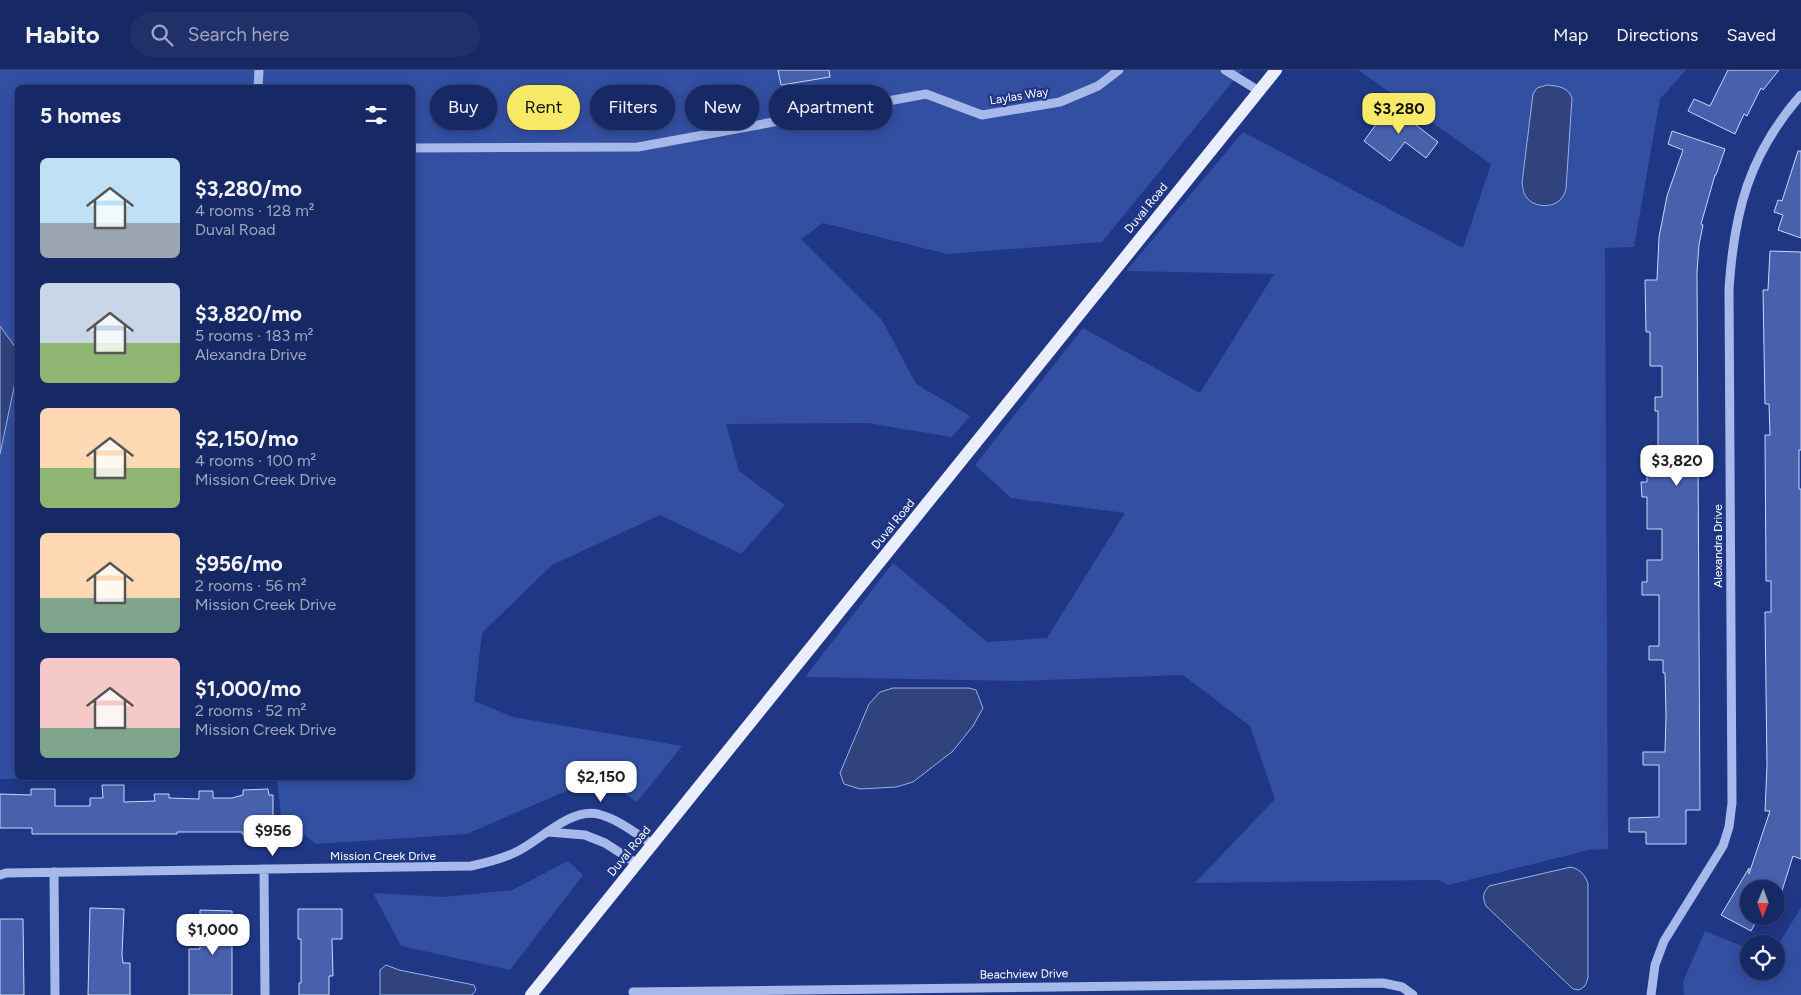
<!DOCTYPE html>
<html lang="en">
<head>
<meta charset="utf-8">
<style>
  :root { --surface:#172964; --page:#20316a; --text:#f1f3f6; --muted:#9ea6bf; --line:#364578; --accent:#f8ea66 }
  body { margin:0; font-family:Figtree,sans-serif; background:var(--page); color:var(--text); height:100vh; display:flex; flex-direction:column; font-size:19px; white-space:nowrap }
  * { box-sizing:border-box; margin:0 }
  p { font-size:16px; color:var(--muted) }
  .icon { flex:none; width:28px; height:28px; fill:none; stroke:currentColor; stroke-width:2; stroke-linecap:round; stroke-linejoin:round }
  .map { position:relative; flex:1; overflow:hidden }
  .drawer { position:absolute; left:15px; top:15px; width:400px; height:695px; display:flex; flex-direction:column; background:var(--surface); border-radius:8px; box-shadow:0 2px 12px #0003,0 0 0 1px var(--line) }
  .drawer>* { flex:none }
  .banner { position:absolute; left:430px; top:15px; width:475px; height:45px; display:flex; gap:10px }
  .needle { width:32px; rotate:181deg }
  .controls { position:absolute; left:1740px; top:810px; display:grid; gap:10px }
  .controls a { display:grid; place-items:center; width:45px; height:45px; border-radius:50%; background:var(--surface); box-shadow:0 2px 12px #0003,0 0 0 1px var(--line); font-size:25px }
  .price { position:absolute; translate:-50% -42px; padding:0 11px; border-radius:10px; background:#fff; color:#222; font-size:16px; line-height:32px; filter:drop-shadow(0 1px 2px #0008) }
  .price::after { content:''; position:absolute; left:50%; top:30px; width:15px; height:11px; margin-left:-8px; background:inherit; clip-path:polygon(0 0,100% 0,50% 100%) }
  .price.selected { background:var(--accent); color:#111 }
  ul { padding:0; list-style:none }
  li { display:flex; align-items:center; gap:15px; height:125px; padding:0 25px }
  li span { display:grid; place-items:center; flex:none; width:140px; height:100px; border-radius:8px; color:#555 }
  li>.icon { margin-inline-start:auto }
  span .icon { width:60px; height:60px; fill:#fffc; stroke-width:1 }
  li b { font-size:21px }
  h2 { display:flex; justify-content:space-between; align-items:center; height:60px; padding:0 25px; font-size:21px }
  .tag { padding:0 18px; border-radius:22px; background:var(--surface); box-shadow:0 2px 12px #0003,0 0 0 1px var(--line); font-size:18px; line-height:45px }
  .tag.selected { background:var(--accent); color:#111 }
  header { display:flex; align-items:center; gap:30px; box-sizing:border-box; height:70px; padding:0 25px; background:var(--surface); border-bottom:1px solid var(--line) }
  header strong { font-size:24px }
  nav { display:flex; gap:28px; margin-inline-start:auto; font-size:18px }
  .search { width:350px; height:45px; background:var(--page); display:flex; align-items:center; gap:12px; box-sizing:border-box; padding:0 18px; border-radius:28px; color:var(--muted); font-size:19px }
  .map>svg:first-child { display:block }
</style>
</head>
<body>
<header>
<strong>Habito</strong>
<div class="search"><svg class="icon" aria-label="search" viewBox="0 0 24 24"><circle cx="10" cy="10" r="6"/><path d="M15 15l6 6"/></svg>Search here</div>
<nav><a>Map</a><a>Directions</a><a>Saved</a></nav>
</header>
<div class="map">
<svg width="1801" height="925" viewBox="0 0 1801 925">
  <rect width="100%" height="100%" fill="#1f3785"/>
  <path fill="#324fa2" d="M 0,0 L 1242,0 L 1102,172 L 947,184 L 823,153 L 801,169 L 882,250 L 916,314 L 970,346 L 952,367 L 868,353 L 726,354 L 739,401 L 785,435 L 741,484 L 660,445 L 552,495 L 482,563 L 474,631 L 513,647 L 682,676 L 637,732 L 619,720 L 580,715 L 467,764 L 316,774 L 281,746 L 277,708 L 412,708 L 412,18 L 18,18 L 17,281 L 0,256 Z
    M 1358,0 L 1686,0 L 1660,29 L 1634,177 L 1605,178 L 1608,779 L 1589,780 L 1448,815 L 1439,810 L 1195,813 L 1275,729 L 1250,656 L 1183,605 L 1019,611 L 805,607 L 893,493 L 987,572 L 1047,568 L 1125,443 L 1011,428 L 975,395 L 1083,258 L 1200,323 L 1274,204 L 1126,201 L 1243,62 L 1463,178 L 1491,94 Z
    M 17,303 L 18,708 L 70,708 L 0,709 L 0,384 Z
    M 568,791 L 583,805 L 510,900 L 401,876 L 373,823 L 443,827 L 512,820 Z
    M 1801,837 L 1801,925 L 1684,925 L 1683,912 L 1705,861 L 1749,879 L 1749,901 L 1776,901 L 1776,879 Z"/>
  <path fill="#31437d" stroke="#9ab0eb" d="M 1547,15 C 1558,16 1568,17 1572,28 L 1566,119 C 1565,123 1563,127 1560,130 C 1551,139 1531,137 1525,125 C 1523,122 1523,117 1522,113 L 1533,24 L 1537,18 Z
    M 0,256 L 18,281 L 17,303 L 0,384 Z
    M 893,618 L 969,618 L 976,620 L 983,638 L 973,656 L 953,681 L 913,712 L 896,717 L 860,719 L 844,714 L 840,703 L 869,634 L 880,622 Z
    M 1571,797 C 1581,800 1585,805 1588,814 L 1588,908 L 1585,916 L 1579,920 L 1573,919 L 1486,836 C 1482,827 1483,823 1489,816 Z
    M 386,895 L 399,900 L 474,915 L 476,920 L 472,925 L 380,925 L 380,900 Z"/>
  <path fill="#4761ad" stroke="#cbd7f7" d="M 778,0 L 829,0 L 830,7 L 781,15 Z
    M 1728,0 L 1779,0 L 1763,20 L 1761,18 L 1747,46 L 1744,44 L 1735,64 L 1688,41 L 1694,29 L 1710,36 Z
    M 1390,35 L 1438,72 L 1426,88 L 1405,72 L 1390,91 L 1364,71 Z
    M 1672,61 L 1725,79 L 1716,105 L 1715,105 L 1701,154 L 1703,155 L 1699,175 L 1697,202 L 1700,740 L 1686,740 L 1686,774 L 1646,774 L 1646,762 L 1629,762 L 1629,748 L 1659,747 L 1659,695 L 1643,695 L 1643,682 L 1665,682 L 1666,646 L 1665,603 L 1663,603 L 1663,590 L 1649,590 L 1649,576 L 1659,576 L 1659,525 L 1642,525 L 1642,512 L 1647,512 L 1647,490 L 1662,490 L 1662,459 L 1647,459 L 1647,427 L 1642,427 L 1641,412 L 1647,412 L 1647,380 L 1658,380 L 1658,341 L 1655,341 L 1655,327 L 1662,327 L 1662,296 L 1650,296 L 1650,262 L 1646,262 L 1645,210 L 1657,210 L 1659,167 L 1667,126 L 1683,80 L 1668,74 Z
    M 1798,81 L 1801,81 L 1801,168 L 1778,160 L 1783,145 L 1774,142 L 1778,130 L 1782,131 Z
    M 1770,181 L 1801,182 L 1801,380 L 1799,380 L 1799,419 L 1801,419 L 1801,789 L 1793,786 L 1779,830 L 1776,830 L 1776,815 L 1774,819 L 1749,819 L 1749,846 L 1759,846 L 1751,861 L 1721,845 L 1749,798 L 1749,804 L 1770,741 L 1765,741 L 1767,696 L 1765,542 L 1771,542 L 1771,511 L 1766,511 L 1765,365 L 1770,365 L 1769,334 L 1765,334 L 1763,220 L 1768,220 Z
    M 102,715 L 124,715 L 124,732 L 155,731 L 154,724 L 169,724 L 169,728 L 199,729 L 199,721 L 213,721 L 213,728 L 232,728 L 243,725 L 243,720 L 268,719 L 269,725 L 273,725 L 273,748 L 259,748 L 259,764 L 242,764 L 242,762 L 177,762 L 177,764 L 32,764 L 32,758 L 0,758 L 0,724 L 31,725 L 31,719 L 55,719 L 55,736 L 90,736 L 90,728 L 103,728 Z
    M 90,838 L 124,839 L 122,885 L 123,893 L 130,893 L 130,925 L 88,925 Z
    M 298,839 L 342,839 L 342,869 L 332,869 L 333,906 L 329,906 L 329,925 L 299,925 L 299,913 L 301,913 L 301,869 L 298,869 Z
    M 200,840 L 232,841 L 232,925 L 189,925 L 189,879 L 200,879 Z
    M 0,849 L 23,849 L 24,925 L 0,925 Z"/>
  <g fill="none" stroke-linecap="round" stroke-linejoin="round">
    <path stroke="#a7b8ea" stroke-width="9" d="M 1225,0 L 1259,21
      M 258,18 L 259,0
      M 412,78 L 638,77 L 926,24 L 982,45 L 1060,32 L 1098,16 L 1119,0
      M 548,762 L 585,765 L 605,773 L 636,793
      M 264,799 L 265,925
      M 54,802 L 55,925
      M 0,805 L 6,803 L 471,796 C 486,793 502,789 516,782 C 540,771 569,738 598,744 C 618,749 635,763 652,774
      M 633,922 L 1383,913 L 1402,917 L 1413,925
      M 1651,925 L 1655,895 L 1664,871 L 1723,776 L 1729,757 L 1732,733 L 1729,219 C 1734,142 1749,84 1801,25"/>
    <path stroke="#eaeefe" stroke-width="12" d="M 531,925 L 1276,0"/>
  </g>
  <g text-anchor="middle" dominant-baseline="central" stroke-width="4.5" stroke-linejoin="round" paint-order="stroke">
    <g font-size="12" fill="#fff" stroke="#1f3785">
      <text transform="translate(1019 26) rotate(-9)">Laylas Way</text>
      <text transform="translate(1146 138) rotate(-51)">Duval Road</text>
      <text transform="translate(893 454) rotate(-51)">Duval Road</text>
      <text transform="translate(1718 476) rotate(-90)">Alexandra Drive</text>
      <text transform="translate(629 781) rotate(-51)">Duval Road</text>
      <text x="383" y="786">Mission Creek Drive</text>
      <text transform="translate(1024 904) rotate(-1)">Beachview Drive</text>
    </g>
  </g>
</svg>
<div class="controls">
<a><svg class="needle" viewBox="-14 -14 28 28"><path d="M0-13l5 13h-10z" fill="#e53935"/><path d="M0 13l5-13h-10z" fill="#9ea6bf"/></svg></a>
<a><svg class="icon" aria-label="locate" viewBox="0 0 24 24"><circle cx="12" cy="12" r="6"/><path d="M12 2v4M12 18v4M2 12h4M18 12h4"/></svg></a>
</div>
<b class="price selected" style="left:1399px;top:65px">$3,280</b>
<b class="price" style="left:1677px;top:417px">$3,820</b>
<b class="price" style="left:601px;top:733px">$2,150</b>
<b class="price" style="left:273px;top:787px">$956</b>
<b class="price" style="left:213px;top:886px">$1,000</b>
<div class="banner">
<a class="tag">Buy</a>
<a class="tag selected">Rent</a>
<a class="tag">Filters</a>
<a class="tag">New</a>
<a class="tag">Apartment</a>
</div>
<section class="drawer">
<h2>5 homes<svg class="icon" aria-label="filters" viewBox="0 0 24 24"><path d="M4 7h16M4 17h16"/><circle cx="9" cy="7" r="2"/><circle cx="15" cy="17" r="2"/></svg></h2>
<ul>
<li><span style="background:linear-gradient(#bfe0f5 65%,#9aa5b1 0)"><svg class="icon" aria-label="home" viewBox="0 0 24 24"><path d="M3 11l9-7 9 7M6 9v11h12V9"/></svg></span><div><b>$3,280/mo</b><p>4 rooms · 128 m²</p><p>Duval Road</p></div></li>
<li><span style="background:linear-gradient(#c9d6e8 60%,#8fb573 0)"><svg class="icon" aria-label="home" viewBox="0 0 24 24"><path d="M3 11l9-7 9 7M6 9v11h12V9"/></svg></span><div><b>$3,820/mo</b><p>5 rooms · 183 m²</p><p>Alexandra Drive</p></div></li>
<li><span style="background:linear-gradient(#ffd9b3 60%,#8fb573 0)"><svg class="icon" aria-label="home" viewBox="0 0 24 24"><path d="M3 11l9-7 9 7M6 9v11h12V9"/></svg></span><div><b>$2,150/mo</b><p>4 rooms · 100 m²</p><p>Mission Creek Drive</p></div></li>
<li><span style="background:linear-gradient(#ffd9b3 65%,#7fa58c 0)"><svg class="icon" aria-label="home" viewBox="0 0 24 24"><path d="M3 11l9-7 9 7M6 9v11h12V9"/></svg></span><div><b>$956/mo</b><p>2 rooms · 56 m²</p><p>Mission Creek Drive</p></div></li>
<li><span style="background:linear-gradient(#f6c9c9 70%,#7fa58c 0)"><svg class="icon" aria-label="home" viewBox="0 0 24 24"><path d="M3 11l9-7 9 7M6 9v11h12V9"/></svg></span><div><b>$1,000/mo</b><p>2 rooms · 52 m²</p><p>Mission Creek Drive</p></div></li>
</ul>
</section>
</div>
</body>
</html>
